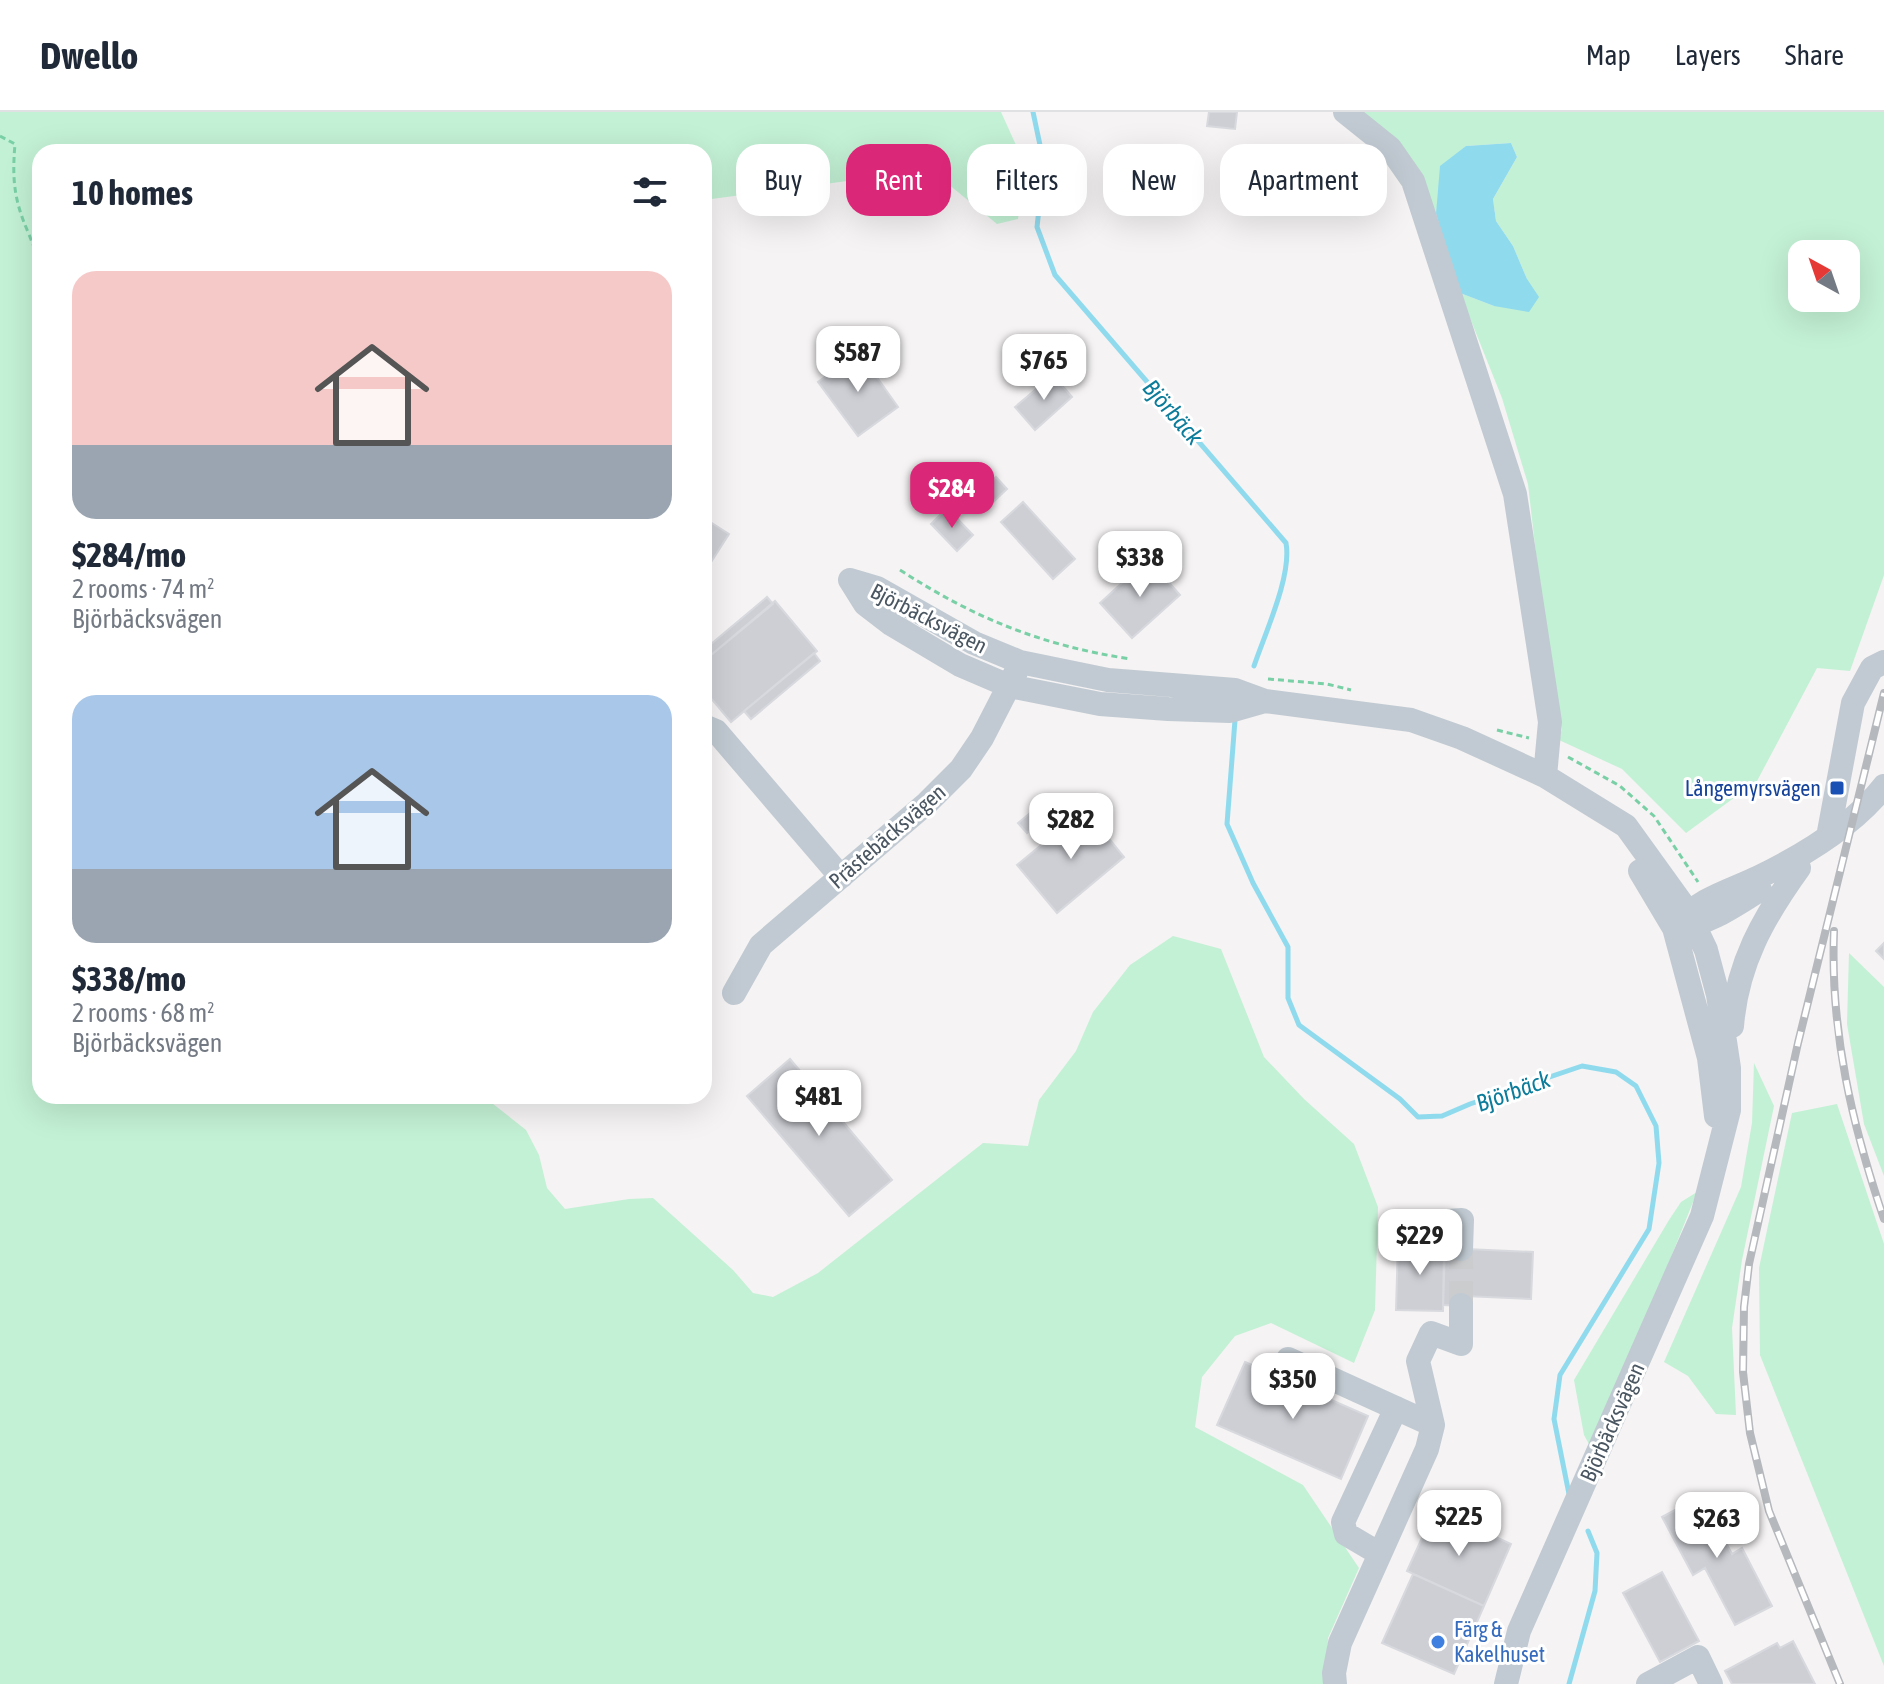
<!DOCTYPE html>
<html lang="en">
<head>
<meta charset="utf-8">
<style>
  :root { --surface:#fff; --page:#f2f2f3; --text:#1f2937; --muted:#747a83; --line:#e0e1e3; --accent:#db2777 }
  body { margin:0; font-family:"Asap Condensed",sans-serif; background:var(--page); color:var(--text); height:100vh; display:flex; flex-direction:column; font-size:30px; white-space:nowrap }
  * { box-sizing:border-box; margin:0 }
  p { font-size:26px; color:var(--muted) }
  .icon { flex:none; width:44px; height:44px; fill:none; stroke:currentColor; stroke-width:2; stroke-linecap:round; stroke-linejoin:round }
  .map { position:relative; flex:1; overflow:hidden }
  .side { position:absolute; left:32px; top:32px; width:680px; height:960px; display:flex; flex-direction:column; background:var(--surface); border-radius:24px; box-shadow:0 8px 32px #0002 }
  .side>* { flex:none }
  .top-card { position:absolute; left:736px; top:32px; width:760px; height:72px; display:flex; gap:16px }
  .needle { width:52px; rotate:320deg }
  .controls { position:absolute; left:1788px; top:128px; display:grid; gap:16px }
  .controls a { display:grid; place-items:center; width:72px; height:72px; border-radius:16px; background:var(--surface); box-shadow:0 8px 32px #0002; font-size:40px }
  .price { position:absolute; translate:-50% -68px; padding:0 18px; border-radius:16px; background:#fff; color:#222; font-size:26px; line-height:52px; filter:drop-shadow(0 2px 4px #0008) }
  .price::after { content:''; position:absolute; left:50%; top:48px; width:24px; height:18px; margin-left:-12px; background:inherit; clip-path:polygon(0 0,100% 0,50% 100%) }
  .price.active { background:var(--accent); color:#fff }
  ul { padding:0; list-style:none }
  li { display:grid; align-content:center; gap:16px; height:424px; padding:0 40px }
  li span { display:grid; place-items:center; height:248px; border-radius:24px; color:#555 }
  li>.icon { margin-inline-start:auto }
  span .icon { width:144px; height:144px; fill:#fffc; stroke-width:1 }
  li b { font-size:34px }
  h2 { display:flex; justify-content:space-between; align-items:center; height:96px; padding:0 40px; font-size:34px }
  .chip { padding:0 28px; border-radius:24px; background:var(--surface); box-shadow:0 8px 32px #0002; font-size:28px; line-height:72px }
  .chip.active { background:var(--accent); color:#fff }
  header { display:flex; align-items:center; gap:48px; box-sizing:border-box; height:112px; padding:0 40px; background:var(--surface); border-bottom:2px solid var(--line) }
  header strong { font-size:38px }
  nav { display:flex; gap:44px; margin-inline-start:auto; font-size:28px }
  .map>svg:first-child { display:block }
</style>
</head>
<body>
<header>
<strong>Dwello</strong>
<nav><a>Map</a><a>Layers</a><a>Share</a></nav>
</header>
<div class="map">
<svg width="1884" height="1572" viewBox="0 0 1884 1572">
  <rect width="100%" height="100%" fill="#f5f3f3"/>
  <path fill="#c3f1d5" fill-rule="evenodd" d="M 0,0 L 1001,0 L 1025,53 L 1018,107 L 997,112 L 931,58 L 704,88 L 704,40 L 40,40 L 40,984 L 483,984 L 526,1018 L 539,1043 L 547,1076 L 565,1097 L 629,1087 L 653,1086 L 733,1158 L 753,1181 L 773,1185 L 818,1161 L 983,1031 L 1028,1034 L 1039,988 L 1076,939 L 1093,900 L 1130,853 L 1173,824 L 1221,837 L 1264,945 L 1304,987 L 1354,1032 L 1378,1095 L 1375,1198 L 1354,1251 L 1271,1211 L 1235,1224 L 1202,1265 L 1195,1315 L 1303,1373 L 1359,1456 L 1328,1526 L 1326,1572 L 0,1572 Z
    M 1360,0 L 1884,0 L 1884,463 L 1850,559 L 1817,556 L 1757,669 L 1686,721 L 1622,657 L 1559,628 L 1562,617 L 1544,512 L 1528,372 L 1502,286 L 1460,181 L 1494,194 L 1527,167 L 1513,134 L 1496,109 L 1493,87 L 1517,45 L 1511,31 L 1466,34 L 1436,102 ZM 1802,142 L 1846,142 L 1846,186 L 1802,186 Z
    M 1849,841 L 1884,875 L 1884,1064 L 1864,1012 L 1847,912 Z
    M 1754,951 L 1774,994 L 1742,1148 L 1732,1216 L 1736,1303 L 1716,1302 L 1688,1264 L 1664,1250 L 1741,1075 L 1752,1011 Z
    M 1837,992 L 1884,1132 L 1884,1554 L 1760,1243 L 1759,1156 L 1792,1001 Z
    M 1697,1080 L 1636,1233 L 1590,1334 L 1584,1323 L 1574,1268 L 1669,1108 L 1681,1090 Z"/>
  <path fill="#90daee" d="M 1511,31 L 1517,45 L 1493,87 L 1496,109 L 1513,134 L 1527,167 L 1539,185 L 1529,200 L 1494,194 L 1460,181 L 1436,102 L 1440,54 L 1466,34 Z"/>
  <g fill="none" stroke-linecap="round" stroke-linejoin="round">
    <path stroke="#90daee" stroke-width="5" d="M 1033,0 L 1044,52 L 1037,115 L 1055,163 L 1286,431 C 1292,464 1265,521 1254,554
      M 1235,608 L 1227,712 L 1253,771 L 1288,835 L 1288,886 L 1299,913 L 1400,987 L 1418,1005 L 1442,1004 L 1470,992 L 1582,954 L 1616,960 L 1636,974 L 1656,1014 L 1659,1051 L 1649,1117 L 1560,1263 L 1554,1307 L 1569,1382
      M 1569,1572 L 1595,1479 L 1597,1441 L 1588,1419"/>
  </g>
  <path fill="#cdcfd5" stroke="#d7d9de" stroke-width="2" d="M 1209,0 L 1237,0 L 1235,17 L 1207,14 Z
    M 859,240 L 898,295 L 858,324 L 818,270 Z
    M 1053,263 L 1072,285 L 1035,318 L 1015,295 Z
    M 996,365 L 1007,377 L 990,393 L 979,381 Z
    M 1023,390 L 1075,447 L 1053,467 L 1001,410 Z
    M 947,396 L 973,423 L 957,439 L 931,412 Z
    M 704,406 L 729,422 L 704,461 Z
    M 1148,447 L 1180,483 L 1132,526 L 1100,491 Z
    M 767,485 L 773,492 L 705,548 L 704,538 Z
    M 775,489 L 817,539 L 731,610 L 704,578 L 704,549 Z
    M 814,541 L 820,549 L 751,607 L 744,599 Z
    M 1052,683 L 1061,693 L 1027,721 L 1018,711 Z
    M 1085,697 L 1124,745 L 1057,801 L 1017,753 Z
    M 1884,831 L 1884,847 L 1876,839 Z
    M 790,947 L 892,1068 L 849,1104 L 747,984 Z
    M 1398,1131 L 1445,1132 L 1443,1199 L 1396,1198 Z
    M 1444,1136 L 1533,1140 L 1531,1187 L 1465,1184 L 1465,1194 L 1443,1193 Z
    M 1245,1250 L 1368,1304 L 1341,1367 L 1217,1313 Z
    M 1701,1384 L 1732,1442 L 1742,1436 L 1772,1494 L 1735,1513 L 1705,1456 L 1693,1463 L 1662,1405 Z
    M 1435,1397 L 1511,1432 L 1484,1494 L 1407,1459 Z
    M 1662,1460 L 1699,1529 L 1660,1550 L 1623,1481 Z
    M 1413,1462 L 1484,1494 L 1454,1562 L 1382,1531 Z
    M 1793,1529 L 1815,1572 L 1732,1572 L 1725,1559 L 1777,1531 L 1780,1536 Z"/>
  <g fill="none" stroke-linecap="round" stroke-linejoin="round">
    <path stroke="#caccce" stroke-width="24" stroke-dasharray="24 12" stroke-linecap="butt" d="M 1461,1193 L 1461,1137"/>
    <path stroke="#7ad0a6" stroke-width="3" stroke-dasharray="6 4" stroke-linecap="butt" d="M 0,24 L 15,32 C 12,67 14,88 28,120 C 32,129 33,136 40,143
      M 900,458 C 976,507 1041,533 1130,547
      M 1268,567 L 1327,572 L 1351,578
      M 1497,618 L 1529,626
      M 1568,645 L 1620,674 L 1654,704 L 1698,770"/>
    <path stroke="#c1cad2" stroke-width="24" d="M 1345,0 L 1390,36 L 1413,69 L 1515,382 L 1550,610 L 1545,664
      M 850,468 L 877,476 L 974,531 L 1020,550 L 1108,568 L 1235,578 L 1265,589 L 1411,608 L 1462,626 L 1545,664 L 1626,714 L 1688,800 L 1706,838 L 1718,883 L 1729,956 L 1729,998 L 1702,1104 L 1519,1519 L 1506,1572
      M 850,468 L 865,492 L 891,512 L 960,553 L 1009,574 L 1100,592 L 1168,597 L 1230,599 L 1265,589
      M 704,614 L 716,619 L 841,765
      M 1828,725 L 1853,591 L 1872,556 L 1884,550
      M 1640,759 L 1674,816 L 1709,946 L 1716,1004
      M 1679,811 C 1700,786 1730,779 1759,765 C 1804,743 1853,714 1884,674
      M 1682,815 C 1711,811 1735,793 1760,778
      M 734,881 L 761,833 L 927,691 L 961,657 L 982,626 L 1016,560
      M 1732,914 C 1737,852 1763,806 1799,756
      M 1404,1112 L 1462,1108 L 1461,1137
      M 1288,1247 L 1433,1313
      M 1380,1442 L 1346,1422 L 1343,1410 L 1396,1296
      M 1335,1572 L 1334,1561 L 1340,1531 L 1427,1337 L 1433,1313 L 1418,1249 L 1431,1221 L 1461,1232 L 1461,1193
      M 1648,1572 L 1698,1545 L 1711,1572"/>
    <defs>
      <path id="rail" d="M 1834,819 C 1830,919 1852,1013 1884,1107
        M 1840,1572 L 1769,1399 L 1750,1321 L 1743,1260 L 1744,1195 L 1749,1152 L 1798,931 L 1884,581"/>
    </defs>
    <use href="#rail" stroke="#b5b8bd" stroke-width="8"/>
    <use href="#rail" stroke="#fff" stroke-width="5" stroke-dasharray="15" stroke-linecap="butt"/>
  </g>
  <rect fill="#1a4fb4" stroke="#fff" stroke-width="3" x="1829" y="668" width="16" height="16" rx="4"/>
  <circle fill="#3f7fe0" stroke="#fff" stroke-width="3" cx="1438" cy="1530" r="8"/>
  <g text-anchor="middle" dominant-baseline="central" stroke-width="6" stroke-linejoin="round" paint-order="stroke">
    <g font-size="22" fill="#4a5661" stroke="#fff">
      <text transform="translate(929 506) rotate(27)">Björbäcksvägen</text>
      <text transform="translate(887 724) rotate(-41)">Prästebäcksvägen</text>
      <text transform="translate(1612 1310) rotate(-66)">Björbäcksvägen</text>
    </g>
    <g font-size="22" fill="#164399" stroke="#fff" text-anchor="end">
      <text x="1821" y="676">Långemyrsvägen</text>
    </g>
    <g font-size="22" fill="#366cbe" stroke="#fff" text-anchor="start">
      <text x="1454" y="1517">Färg &amp;<tspan x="1454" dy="25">Kakelhuset</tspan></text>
    </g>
    <g font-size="24" font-style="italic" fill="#0c7c9b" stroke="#fff">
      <text transform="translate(1173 300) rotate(49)">Björbäck</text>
      <text transform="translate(1513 979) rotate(-20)">Björbäck</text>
    </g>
  </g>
</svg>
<div class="controls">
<a><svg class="needle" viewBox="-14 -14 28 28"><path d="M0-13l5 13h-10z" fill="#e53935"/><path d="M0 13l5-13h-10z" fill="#747a83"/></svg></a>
</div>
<b class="price" style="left:858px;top:282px">$587</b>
<b class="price" style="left:1044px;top:290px">$765</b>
<b class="price active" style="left:952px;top:418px">$284</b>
<b class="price" style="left:1140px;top:487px">$338</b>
<b class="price" style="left:1071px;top:749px">$282</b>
<b class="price" style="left:819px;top:1026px">$481</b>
<b class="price" style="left:1420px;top:1165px">$229</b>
<b class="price" style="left:1293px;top:1309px">$350</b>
<b class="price" style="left:1459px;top:1446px">$225</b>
<b class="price" style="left:1717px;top:1448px">$263</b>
<div class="top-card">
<a class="chip">Buy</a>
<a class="chip active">Rent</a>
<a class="chip">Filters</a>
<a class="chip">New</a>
<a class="chip">Apartment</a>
</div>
<section class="side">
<h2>10 homes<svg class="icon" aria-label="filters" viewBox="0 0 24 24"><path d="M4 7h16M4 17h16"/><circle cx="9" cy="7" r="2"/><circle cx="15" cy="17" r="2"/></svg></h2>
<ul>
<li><span style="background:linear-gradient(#f6c9c9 70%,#9aa5b1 0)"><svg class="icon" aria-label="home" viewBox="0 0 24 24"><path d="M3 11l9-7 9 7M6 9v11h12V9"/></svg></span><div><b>$284/mo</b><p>2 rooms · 74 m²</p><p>Björbäcksvägen</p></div></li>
<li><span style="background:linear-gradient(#a9c7e8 70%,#9aa5b1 0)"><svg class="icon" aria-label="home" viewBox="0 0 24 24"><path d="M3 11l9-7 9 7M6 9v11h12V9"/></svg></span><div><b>$338/mo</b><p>2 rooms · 68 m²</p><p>Björbäcksvägen</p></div></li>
</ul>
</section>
</div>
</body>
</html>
